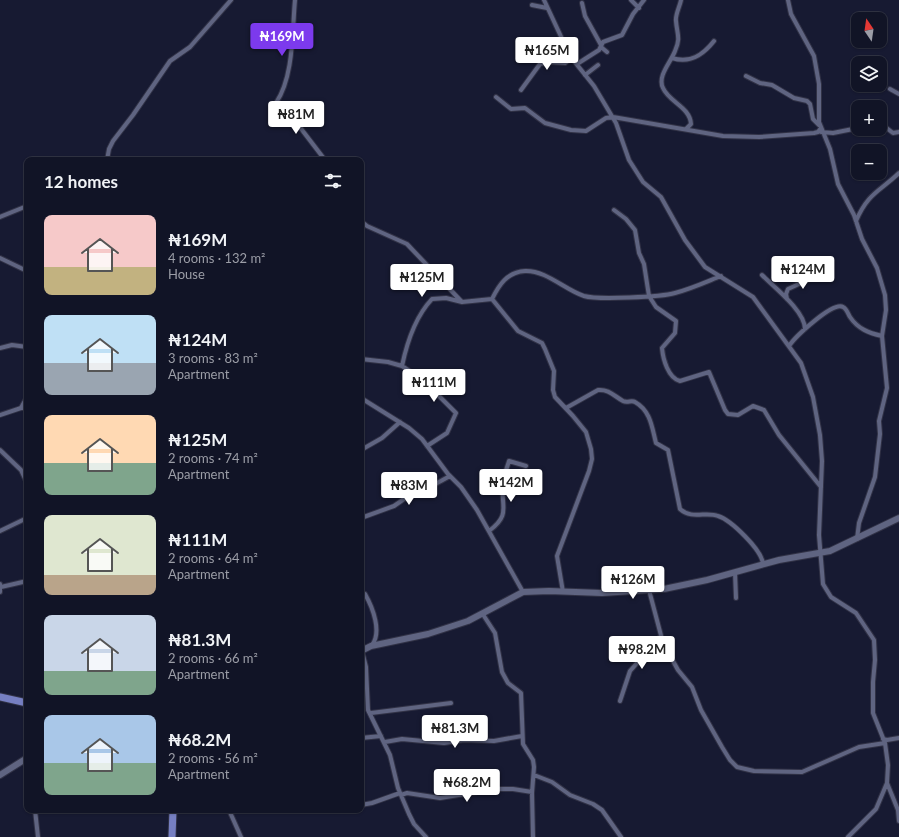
<!DOCTYPE html>
<html lang="en">
<head>
<meta charset="utf-8">
<style>
  :root { --surface:#111426; --page:#1a1d2e; --text:#f1f3f6; --muted:#9c9ea7; --line:#303343; --accent:#7c3aed }
  body { margin:0; font-family:Lato,sans-serif; background:var(--page); color:var(--text); height:100vh; display:flex; flex-direction:column; font-size:15px; white-space:nowrap }
  * { box-sizing:border-box; margin:0 }
  p { font-size:13px; color:var(--muted) }
  .icon { flex:none; width:22px; height:22px; fill:none; stroke:currentColor; stroke-width:2; stroke-linecap:round; stroke-linejoin:round }
  .map { position:relative; flex:1; overflow:hidden }
  .side { position:absolute; left:24px; top:157px; width:340px; height:656px; display:flex; flex-direction:column; background:var(--surface); border-radius:8px; box-shadow:0 1px 3px #0004,0 0 0 1px var(--line) }
  .side>* { flex:none }
  .needle { width:26px; rotate:347deg }
  .buttons { position:absolute; left:851px; top:12px; display:grid; gap:8px }
  .buttons a { display:grid; place-items:center; width:36px; height:36px; border-radius:8px; background:var(--surface); box-shadow:0 1px 3px #0004,0 0 0 1px var(--line); font-size:20px }
  .price { position:absolute; translate:-50% -34px; padding:0 9px; border-radius:4px; background:#fff; color:#222; font-size:13px; line-height:26px; filter:drop-shadow(0 1px 2px #0008) }
  .price::after { content:''; position:absolute; left:50%; top:24px; width:12px; height:9px; margin-left:-6px; background:inherit; clip-path:polygon(0 0,100% 0,50% 100%) }
  .price.active { background:var(--accent); color:#fff }
  ul { padding:0; list-style:none }
  li { display:flex; align-items:center; gap:12px; height:100px; padding:0 20px }
  li span { display:grid; place-items:center; flex:none; width:112px; height:80px; border-radius:8px; color:#555 }
  li>.icon { margin-inline-start:auto }
  span .icon { width:48px; height:48px; fill:#fffc; stroke-width:1 }
  li b { font-size:17px }
  h2 { display:flex; justify-content:space-between; align-items:center; height:48px; padding:0 20px; font-size:17px }
  .map>svg:first-child { display:block }
</style>
</head>
<body>
<div class="map">
<svg width="899" height="837" viewBox="0 0 899 837">
  <rect width="100%" height="100%" fill="#171a32"/>
  <g fill="none" stroke-linecap="round" stroke-linejoin="round">
    <defs>
      <path id="street" d="M 295,0 C 292,32 294,76 276,103 L 280,109 L 299,126 L 325,160
        M 544,0 L 570,56 L 594,86 L 616,123 L 629,160 L 643,182 L 661,197 L 685,240 L 705,267 L 753,297 L 801,363 L 813,397 L 820,435 L 822,461 L 819,535 L 823,584 L 831,597 L 856,613 L 874,640 L 875,660 L 873,682 L 873,713 L 885,743 L 888,765 L 887,783 L 898,810 L 899,821
        M 631,0 L 639,8
        M 681,0 C 680,6 675,15 676,21 C 677,34 681,38 675,51 C 671,62 657,76 663,88 C 669,102 690,107 691,124 L 686,129
        M 788,0 L 791,14 L 814,56 L 819,84 L 819,122 L 830,149 L 838,184 L 854,215 L 862,239 L 877,268 L 885,295 L 886,310 L 882,336 L 887,388 L 879,421 L 880,434 L 875,477 L 859,523 L 857,539
        M 582,3 L 585,16 L 601,45
        M 532,5 L 547,8
        M 601,47 L 607,52
        M 672,58 C 690,64 703,55 714,41
        M 577,64 L 599,50 L 603,42 L 622,35 L 633,14 L 644,0
        M 585,75 L 598,65
        M 746,76 L 760,83 L 772,85 L 794,98 L 807,101 L 810,104 L 813,119 L 819,125
        M 890,89 L 899,94
        M 521,90 L 540,64 L 550,62 L 565,63 L 572,58
        M 496,97 L 511,109 L 525,108 L 545,123 L 571,130 L 586,131 L 606,118 L 613,117 L 723,136 L 759,137 L 814,133 L 818,132 L 821,128
        M 880,125 L 884,126 L 893,133 L 899,132
        M 821,132 L 833,133 L 858,128
        M 107,160 L 109,149 L 113,141 L 133,115 L 170,61 L 190,47 L 231,0
        M 614,210 L 626,219 L 635,230 L 639,253 L 644,264 L 649,296 L 656,307 L 676,321 L 675,333 L 662,348 C 663,359 668,378 680,381 L 709,372 L 725,410 L 728,414 L 738,415 L 753,406 L 764,410 L 779,435 L 821,487
        M 0,217 L 27,206
        M 361,221 L 367,226 L 407,244 L 462,302
        M 856,221 C 868,193 879,192 899,173
        M 0,258 L 27,271
        M 762,275 C 774,287 805,311 805,329
        M 800,283 L 803,274
        M 492,299 L 518,331 L 542,343 L 545,349 L 554,371 L 553,390 L 555,397 L 573,416 L 586,432 L 591,449 L 592,459 L 589,471 L 557,556 L 563,592
        M 492,299 C 499,285 507,272 525,271 C 546,270 565,290 584,296 C 598,300 661,297 675,293 C 691,289 706,282 721,276
        M 787,299 L 786,294 L 788,289 L 812,278
        M 789,346 C 795,337 833,301 843,307 C 847,309 848,314 850,317 C 858,329 869,333 882,336
        M 0,348 L 12,345 L 27,347
        M 361,359 L 388,362 L 402,366 L 411,372 L 428,375 L 434,391 L 456,413 L 447,433 L 427,446
        M 402,366 C 407,342 415,317 432,299 L 446,298 L 462,302 L 492,299
        M 361,398 L 409,428 L 422,439 L 448,474 L 461,487 L 477,510 L 523,592
        M 21,408 L 27,397
        M 566,408 L 598,390 C 609,389 614,396 623,401 C 627,403 632,400 635,402 C 651,411 652,428 656,443 L 668,450 L 680,509 C 692,520 706,511 718,516 C 731,520 762,550 763,564
        M 0,415 L 21,408 L 27,408
        M 0,450 L 21,470 L 27,483
        M 361,450 L 382,438 L 400,422
        M 361,518 L 394,506 L 414,492 L 428,488 L 450,476
        M 0,531 L 27,518
        M 489,531 C 512,514 500,506 503,482 C 504,475 507,468 509,461 L 526,466
        M 735,572 L 736,598
        M 0,584 L 0,592
        M 1,587 L 27,581
        M 649,590 L 663,643 L 678,670 L 692,687 L 701,710 L 722,747 L 730,760 L 737,767 L 754,771 L 802,772 L 859,747 L 885,743
        M 365,594 C 373,608 382,632 372,645
        M 482,613 L 495,633 L 502,672 L 508,683 L 521,693 L 523,744 L 533,760 L 534,767 L 532,793 L 533,837
        M 362,651 L 366,667 L 368,710 L 390,755 L 398,788 L 409,814 L 414,824 L 426,837
        M 620,701 L 630,671 L 660,637
        M 371,713 L 451,703
        M 361,738 L 381,736
        M 883,739 L 887,740 L 899,738
        M 385,742 L 402,739 L 444,743 L 464,740 L 494,741 L 522,736
        M 534,775 L 552,782 L 570,795 L 593,804 L 602,810 L 621,837
        M 401,795 L 407,793 L 440,798 L 496,789 L 513,789 L 532,792
        M 361,805 L 372,803 L 400,793
        M 35,810 L 38,837
        M 229,810 L 241,837
        M 848,837 L 876,809 L 887,783"/>
      <path id="secondary" d="M 361,651 L 371,646 L 428,634 L 468,621 L 523,592 L 549,591 L 602,593 L 664,589 L 707,580 L 779,560 L 830,551 L 899,518
        M 0,775 L 27,758"/>
      <path id="primary" d="M 0,697 L 27,703
        M 172,837 L 173,810"/>
    </defs>
    <use href="#street" stroke="#313246" stroke-width="6"/>
    <use href="#secondary" stroke="#313246" stroke-width="8"/>
    <use href="#primary" stroke="#313246" stroke-width="9"/>
    <use href="#street" stroke="#5f6481" stroke-width="4"/>
    <use href="#secondary" stroke="#5f6481" stroke-width="6"/>
    <use href="#primary" stroke="#767fc2" stroke-width="7"/>
  </g>
</svg>
<div class="buttons">
<a><svg class="needle" viewBox="-14 -14 28 28"><path d="M0-13l5 13h-10z" fill="#e53935"/><path d="M0 13l5-13h-10z" fill="#9c9ea7"/></svg></a>
<a><svg class="icon" aria-label="layers" viewBox="0 0 24 24"><path d="M12 4l9 5-9 5-9-5zM3 14l9 5 9-5"/></svg></a>
<a>+</a>
<a>−</a>
</div>
<b class="price active" style="left:282px;top:57px">₦169M</b>
<b class="price" style="left:547px;top:71px">₦165M</b>
<b class="price" style="left:296px;top:135px">₦81M</b>
<b class="price" style="left:803px;top:290px">₦124M</b>
<b class="price" style="left:422px;top:298px">₦125M</b>
<b class="price" style="left:434px;top:403px">₦111M</b>
<b class="price" style="left:511px;top:503px">₦142M</b>
<b class="price" style="left:409px;top:506px">₦83M</b>
<b class="price" style="left:633px;top:600px">₦126M</b>
<b class="price" style="left:642px;top:670px">₦98.2M</b>
<b class="price" style="left:455px;top:749px">₦81.3M</b>
<b class="price" style="left:467px;top:803px">₦68.2M</b>
<section class="side">
<h2>12 homes<svg class="icon" aria-label="filters" viewBox="0 0 24 24"><path d="M4 7h16M4 17h16"/><circle cx="9" cy="7" r="2"/><circle cx="15" cy="17" r="2"/></svg></h2>
<ul>
<li><span style="background:linear-gradient(#f6c9c9 65%,#c2b280 0)"><svg class="icon" aria-label="home" viewBox="0 0 24 24"><path d="M3 11l9-7 9 7M6 9v11h12V9"/></svg></span><div><b>₦169M</b><p>4 rooms · 132 m²</p><p>House</p></div></li>
<li><span style="background:linear-gradient(#bfe0f5 60%,#9aa5b1 0)"><svg class="icon" aria-label="home" viewBox="0 0 24 24"><path d="M3 11l9-7 9 7M6 9v11h12V9"/></svg></span><div><b>₦124M</b><p>3 rooms · 83 m²</p><p>Apartment</p></div></li>
<li><span style="background:linear-gradient(#ffd9b3 60%,#7fa58c 0)"><svg class="icon" aria-label="home" viewBox="0 0 24 24"><path d="M3 11l9-7 9 7M6 9v11h12V9"/></svg></span><div><b>₦125M</b><p>2 rooms · 74 m²</p><p>Apartment</p></div></li>
<li><span style="background:linear-gradient(#dfe7d0 75%,#b9a48a 0)"><svg class="icon" aria-label="home" viewBox="0 0 24 24"><path d="M3 11l9-7 9 7M6 9v11h12V9"/></svg></span><div><b>₦111M</b><p>2 rooms · 64 m²</p><p>Apartment</p></div></li>
<li><span style="background:linear-gradient(#c9d6e8 70%,#7fa58c 0)"><svg class="icon" aria-label="home" viewBox="0 0 24 24"><path d="M3 11l9-7 9 7M6 9v11h12V9"/></svg></span><div><b>₦81.3M</b><p>2 rooms · 66 m²</p><p>Apartment</p></div></li>
<li><span style="background:linear-gradient(#a9c7e8 60%,#7fa58c 0)"><svg class="icon" aria-label="home" viewBox="0 0 24 24"><path d="M3 11l9-7 9 7M6 9v11h12V9"/></svg></span><div><b>₦68.2M</b><p>2 rooms · 56 m²</p><p>Apartment</p></div></li>
</ul>
</section>
</div>
</body>
</html>
